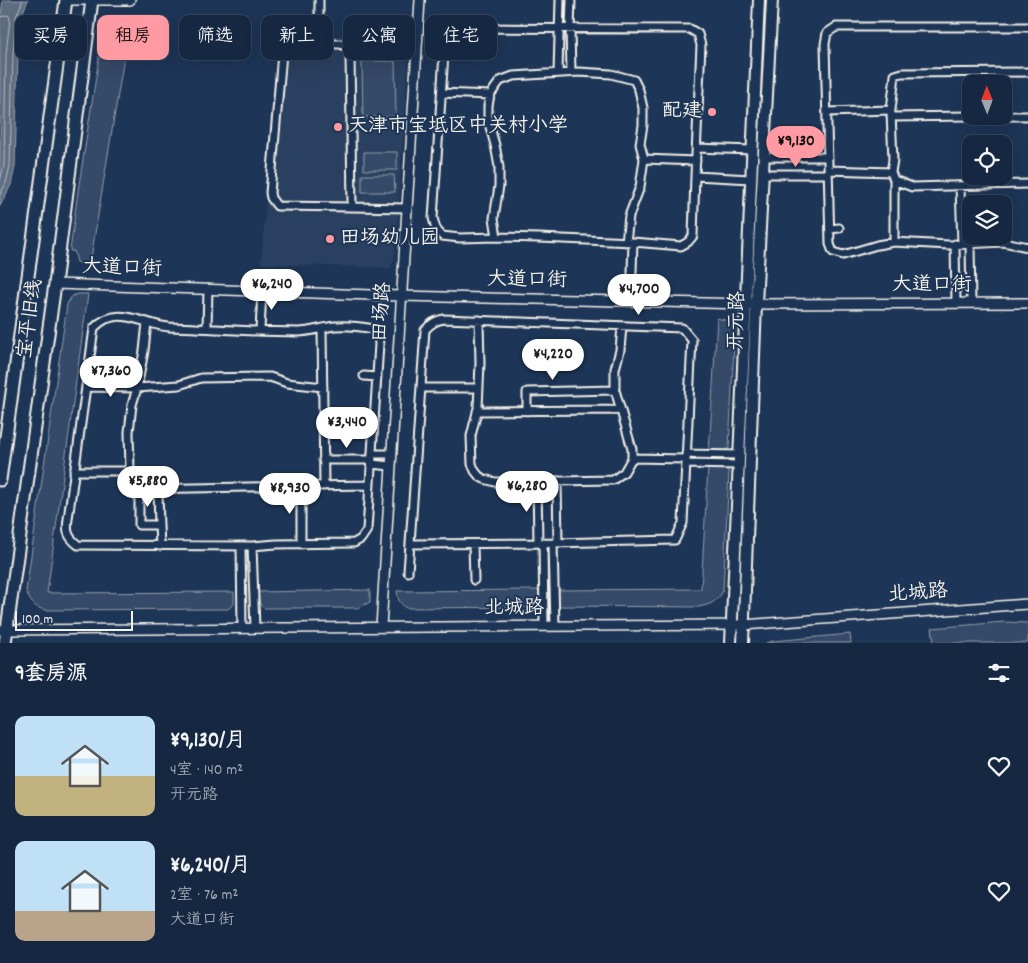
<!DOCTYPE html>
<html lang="zh">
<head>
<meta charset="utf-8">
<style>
  :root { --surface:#162841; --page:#23344c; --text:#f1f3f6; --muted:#9ea6b1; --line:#35445a; --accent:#ff9aa2 }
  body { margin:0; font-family:Dekko,"LXGW WenKai TC",sans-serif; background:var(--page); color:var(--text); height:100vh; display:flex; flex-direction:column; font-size:19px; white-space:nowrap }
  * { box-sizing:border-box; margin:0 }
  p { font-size:16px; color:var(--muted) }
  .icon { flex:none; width:28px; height:28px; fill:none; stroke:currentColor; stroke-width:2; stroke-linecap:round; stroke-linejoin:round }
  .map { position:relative; height:643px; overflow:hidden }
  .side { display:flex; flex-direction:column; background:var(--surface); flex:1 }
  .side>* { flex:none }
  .guide { position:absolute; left:15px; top:15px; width:500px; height:45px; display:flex; gap:10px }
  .needle { width:32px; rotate:359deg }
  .buttons { position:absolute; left:962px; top:75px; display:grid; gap:10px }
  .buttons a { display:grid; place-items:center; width:50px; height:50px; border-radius:10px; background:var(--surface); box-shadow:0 5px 20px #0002,0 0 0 1px var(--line); font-size:25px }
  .scale { position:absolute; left:15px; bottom:12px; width:118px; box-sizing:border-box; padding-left:5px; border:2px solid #f4f1e8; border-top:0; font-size:14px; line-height:18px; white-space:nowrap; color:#f4f1e8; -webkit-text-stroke:4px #1d3557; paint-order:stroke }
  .price { position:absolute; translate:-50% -42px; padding:0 11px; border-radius:18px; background:#fff; color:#222; font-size:16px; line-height:32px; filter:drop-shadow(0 1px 2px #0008) }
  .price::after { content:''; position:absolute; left:50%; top:30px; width:15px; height:11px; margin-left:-8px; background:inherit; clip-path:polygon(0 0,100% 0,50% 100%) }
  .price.on { background:var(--accent); color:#111 }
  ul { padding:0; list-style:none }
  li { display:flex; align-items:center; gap:15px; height:125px; padding:0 15px }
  li span { display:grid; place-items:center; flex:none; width:140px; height:100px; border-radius:10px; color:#555 }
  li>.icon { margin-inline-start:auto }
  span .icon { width:60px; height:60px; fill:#fffc; stroke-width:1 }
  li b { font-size:21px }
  h2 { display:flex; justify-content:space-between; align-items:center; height:60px; padding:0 15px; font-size:21px }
  .tag { padding:0 18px; border-radius:10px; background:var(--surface); box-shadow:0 5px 20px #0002,0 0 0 1px var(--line); font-size:18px; line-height:45px }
  .tag.on { background:var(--accent); color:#111 }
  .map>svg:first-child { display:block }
</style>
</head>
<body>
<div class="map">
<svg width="1028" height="643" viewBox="0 0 1028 643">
  <rect width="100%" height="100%" fill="#1d3557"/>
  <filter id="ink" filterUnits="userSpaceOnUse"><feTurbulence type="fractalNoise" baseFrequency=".02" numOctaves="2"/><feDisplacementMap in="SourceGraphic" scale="10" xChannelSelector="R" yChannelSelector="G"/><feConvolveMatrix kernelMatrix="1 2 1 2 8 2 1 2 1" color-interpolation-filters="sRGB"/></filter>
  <g filter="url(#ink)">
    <path fill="#2a4060" d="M 279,35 L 409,36 L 398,219 L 394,259 L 390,268 L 261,264 Z"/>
    <path fill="#354a67" stroke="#949ea8" d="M 131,15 L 90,264 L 82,264 L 77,262 L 74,251 L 70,251 L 78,191 L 104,26 C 110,15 120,16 131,15 Z
      M 362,61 L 395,61 L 396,117 L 363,117 Z
      M 364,152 L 397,152 L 397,170 L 364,170 Z
      M 362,175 L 394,175 L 395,192 L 362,192 Z
      M 79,294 L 88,294 L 47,593 L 234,592 L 234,604 L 228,609 L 45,610 C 33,607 30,601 26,591 L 67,305 C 69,298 72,295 79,294 Z
      M 717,318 L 728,321 L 735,325 L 729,448 L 723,451 L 709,452 Z
      M 708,468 L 726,469 L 729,472 L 723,591 C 717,602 710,605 698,607 L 559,606 L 559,590 L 701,589 Z
      M 370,590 L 370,602 L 358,608 L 264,608 L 260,605 L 258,592 Z
      M 539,590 L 539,604 L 536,607 L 406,608 C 399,603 398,599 397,591 Z
      M 1004,622 L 1028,623 L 1028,643 L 934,643 L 932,628 Z
      M 850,634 L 851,643 L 766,643 L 773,641 Z"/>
    <path fill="#5e6d82" stroke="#9aa2ab" d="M 3,0 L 28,0 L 21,17 L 18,54 L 15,167 L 11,185 L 0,206 L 0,20 Z"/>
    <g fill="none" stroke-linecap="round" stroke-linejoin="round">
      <path stroke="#b8bcbf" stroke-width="1" d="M 0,17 L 8,15 L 10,18 L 6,54 L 4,165 L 0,181
        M 0,195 L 6,183 L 10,166 L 13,54 L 16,17 L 23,0"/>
      <defs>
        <path id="minor" d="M 1028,27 L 836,27 L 827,33 L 825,44 L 830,244 L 833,252 L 843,255 L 877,245 L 894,242 L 949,245 L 1003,242 L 1028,247
          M 319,44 L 319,0
          M 571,72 L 570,28 L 571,0
          M 558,73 L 560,0
          M 442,93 L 490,95
          M 827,112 L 891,110 L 895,75 L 902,73 L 1028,72
          M 1004,116 L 1028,116
          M 891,117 L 971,116
          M 696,148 L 752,150
          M 763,157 L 828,157
          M 828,170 L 891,172 L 894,180 L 912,187 L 1028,184
          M 891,172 L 893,160 L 891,113
          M 762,174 L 828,174
          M 695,176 L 701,45 L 698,34 L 690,29 L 465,28 L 453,33 L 445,39 L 433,218 L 436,229 L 442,236 L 460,238 L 497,237 L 539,238 L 633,242 L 681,246 L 688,242 L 693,236 L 695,176 L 751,179
          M 894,180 L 894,242
          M 960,186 L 962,244
          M 352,207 L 277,206 L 271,198 L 270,193 L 282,53 L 288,47 L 296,44 L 340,44 L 348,47 L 350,53 L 352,207 L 407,208
          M 830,229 L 839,228
          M 497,237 L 494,218 L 499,186 L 499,167 L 495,145 L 488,120 L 488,106 L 490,95 L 500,81 L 513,76 L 579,72 L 611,74 L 634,80 L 639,90 L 643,108 L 643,125 L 640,144 L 644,159 L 696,161
          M 626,242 L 629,216 L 640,187 L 644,159
          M 955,244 L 956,303
          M 970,244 L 971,303
          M 631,301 L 633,242
          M 479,320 L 480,363 L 478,408 L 471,436 L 472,464 L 475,471 L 479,476 L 484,479 L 495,482 L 613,480 L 624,472 L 632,458 L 686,459
          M 147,322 L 144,351 L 137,388 L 132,405 L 129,432 L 130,471 L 139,489 L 139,525 L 159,525 L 160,546
          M 622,326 L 620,350 L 615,369 L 615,390 L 632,449 L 632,458
          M 207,328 L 208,289
          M 322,329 L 324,486
          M 260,330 L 262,291
          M 364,376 L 377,377
          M 86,387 L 137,388 L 179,385 L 201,378 L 270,377 L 287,383 L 323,387
          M 421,388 L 479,388
          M 477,411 L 620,410
          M 527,411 L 527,392 L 615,390
          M 372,454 L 392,454
          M 686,454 L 739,455
          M 323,460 L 372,460
          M 371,464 L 391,466
          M 686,464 L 739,465
          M 74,471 L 130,471
          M 557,481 L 558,543
          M 537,482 L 538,543
          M 301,487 L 301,544
          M 139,489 L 370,485
          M 158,489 L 159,527
          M 543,543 L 544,626
          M 410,544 L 553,543
          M 473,544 L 474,580
          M 241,546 L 242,628
          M 252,546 L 78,545 C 68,537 66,532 68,519 L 94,328 C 117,303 143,325 169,327 C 212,328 256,332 298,332 C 311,332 323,327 336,326 C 348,325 362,327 374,329 L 378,335 L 379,344 L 367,530 L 361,539 L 354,543 L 276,544 L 252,546 L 255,628
          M 408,572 L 425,330 C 431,323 436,320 444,319 L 682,328 L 692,340 L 683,523 L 675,540 L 553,543 L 555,626"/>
        <path id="tertiary" d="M 71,0 L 130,0
          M 55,284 L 401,296 L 746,304 L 1028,303
          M 381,627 L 420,0
          M 0,630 L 743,625 L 1028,604"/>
        <path id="secondary" d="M 731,643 L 759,0
          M 743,643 L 756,304 L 772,0"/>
        <path id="primary" d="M 0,480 L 66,0
          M 5,643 L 55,284 L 92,0"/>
      </defs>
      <use href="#minor" stroke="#f4f1e8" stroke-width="11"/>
      <use href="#tertiary" stroke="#f4f1e8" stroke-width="12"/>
      <use href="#secondary" stroke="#f4f1e8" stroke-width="14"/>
      <use href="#primary" stroke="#f4f1e8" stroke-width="15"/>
      <use href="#minor" stroke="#1d3557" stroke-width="7"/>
      <use href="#tertiary" stroke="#1d3557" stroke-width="9"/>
      <use href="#secondary" stroke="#1d3557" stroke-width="10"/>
      <use href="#primary" stroke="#1d3557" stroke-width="11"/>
    </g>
  </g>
  <g fill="#ff9aa2" stroke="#1d3557" stroke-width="2">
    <circle cx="712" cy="112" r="5"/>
    <circle cx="338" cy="127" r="5"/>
    <circle cx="330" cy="239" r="5"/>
  </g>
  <g text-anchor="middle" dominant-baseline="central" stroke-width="4" stroke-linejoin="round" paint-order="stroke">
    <g font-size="20" fill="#f4f1e8" stroke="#1d3557" text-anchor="start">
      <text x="702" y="112" text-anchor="end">配建</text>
      <text x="348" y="127">天津市宝坻区中关村小学</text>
      <text x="340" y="239">田场幼儿园</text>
    </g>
    <g font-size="20" fill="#f4f1e8" stroke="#1d3557">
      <text transform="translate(122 269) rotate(2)">大道口街</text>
      <text transform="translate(527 281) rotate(1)">大道口街</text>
      <text x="932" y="286">大道口街</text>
      <text transform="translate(383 312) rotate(-86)">田场路</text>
      <text transform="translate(31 319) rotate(-82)">宝平旧线</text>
      <text transform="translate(738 321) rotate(-88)">开元路</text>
      <text transform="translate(918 594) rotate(-4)">北城路</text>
      <text x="514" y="609">北城路</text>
    </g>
  </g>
</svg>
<div class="buttons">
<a><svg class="needle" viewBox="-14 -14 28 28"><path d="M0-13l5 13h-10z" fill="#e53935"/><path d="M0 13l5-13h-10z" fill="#9ea6b1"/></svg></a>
<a><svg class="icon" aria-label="locate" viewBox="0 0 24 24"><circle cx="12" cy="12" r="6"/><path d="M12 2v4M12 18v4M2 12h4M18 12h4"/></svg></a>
<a><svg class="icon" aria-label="layers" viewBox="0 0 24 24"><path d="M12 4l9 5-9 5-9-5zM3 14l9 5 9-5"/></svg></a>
</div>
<div class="scale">100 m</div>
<b class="price on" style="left:796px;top:168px">¥9,130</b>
<b class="price" style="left:272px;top:311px">¥6,240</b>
<b class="price" style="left:639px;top:316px">¥4,700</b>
<b class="price" style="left:553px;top:381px">¥4,220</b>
<b class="price" style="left:111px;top:398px">¥7,360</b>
<b class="price" style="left:347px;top:449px">¥3,440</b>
<b class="price" style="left:148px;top:508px">¥5,880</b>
<b class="price" style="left:527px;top:513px">¥6,280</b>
<b class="price" style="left:290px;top:515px">¥8,930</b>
<div class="guide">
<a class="tag">买房</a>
<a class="tag on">租房</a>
<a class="tag">筛选</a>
<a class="tag">新上</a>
<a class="tag">公寓</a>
<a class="tag">住宅</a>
</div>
</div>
<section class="side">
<h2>9套房源<svg class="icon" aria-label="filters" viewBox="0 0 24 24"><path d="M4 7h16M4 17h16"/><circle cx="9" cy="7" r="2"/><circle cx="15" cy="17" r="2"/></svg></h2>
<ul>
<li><span style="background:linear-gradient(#bfe0f5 60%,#c2b280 0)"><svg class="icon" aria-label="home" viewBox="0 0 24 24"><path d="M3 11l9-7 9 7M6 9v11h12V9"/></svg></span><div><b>¥9,130/月</b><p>4室 · 140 m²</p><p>开元路</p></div><svg class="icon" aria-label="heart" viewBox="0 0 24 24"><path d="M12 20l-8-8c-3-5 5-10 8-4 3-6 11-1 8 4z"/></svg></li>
<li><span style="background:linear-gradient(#bfe0f5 70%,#b9a48a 0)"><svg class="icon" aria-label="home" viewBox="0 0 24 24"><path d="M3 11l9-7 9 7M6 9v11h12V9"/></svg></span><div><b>¥6,240/月</b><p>2室 · 76 m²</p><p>大道口街</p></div><svg class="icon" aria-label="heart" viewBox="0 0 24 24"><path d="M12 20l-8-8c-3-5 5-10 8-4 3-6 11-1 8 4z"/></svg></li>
</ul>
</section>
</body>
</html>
